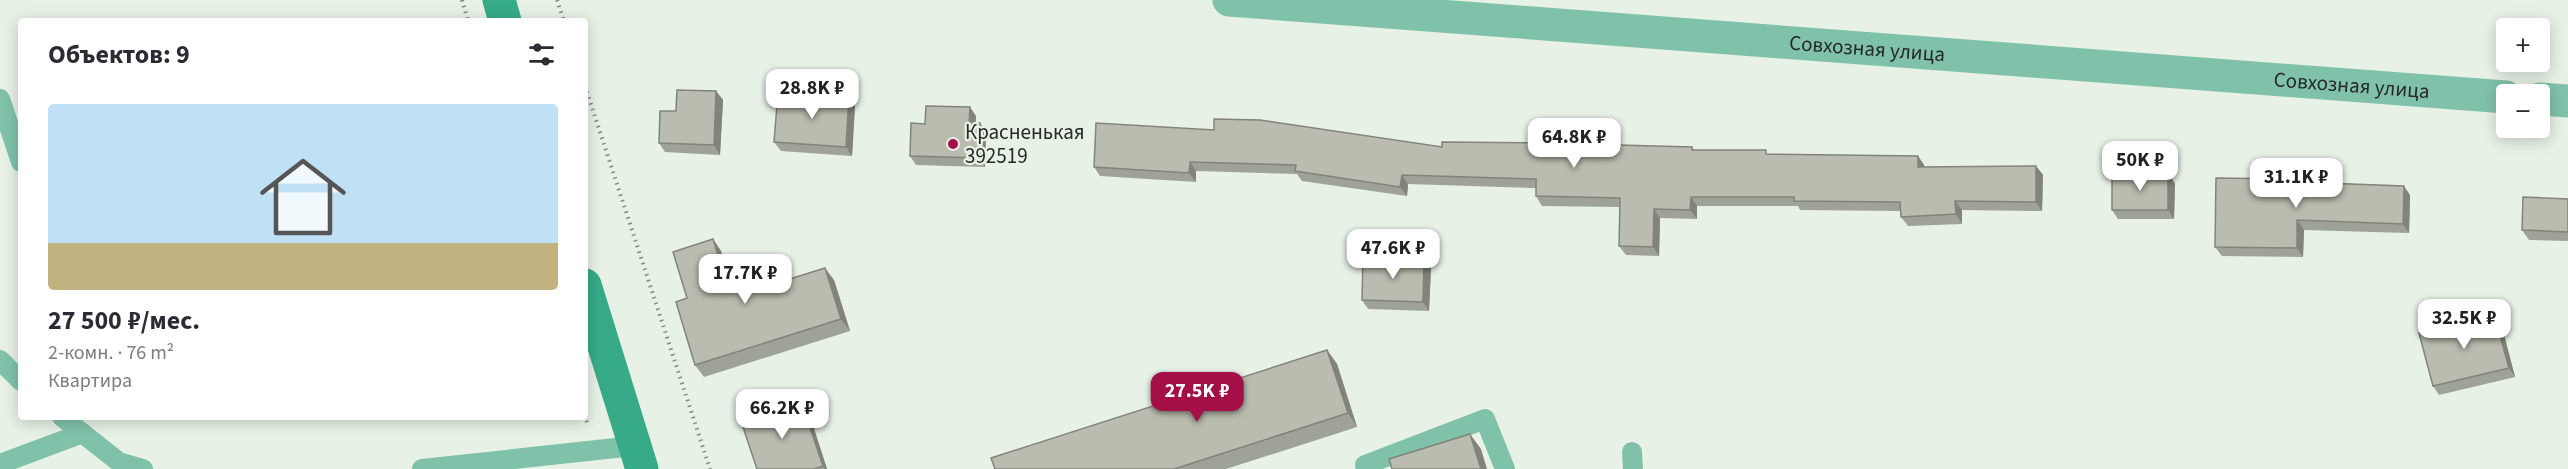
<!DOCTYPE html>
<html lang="ru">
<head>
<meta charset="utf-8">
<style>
  :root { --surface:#fff; --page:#f7f7f7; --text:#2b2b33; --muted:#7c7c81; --accent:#a50f48 }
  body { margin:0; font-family:"Source Sans 3",sans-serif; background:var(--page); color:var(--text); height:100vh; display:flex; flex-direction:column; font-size:22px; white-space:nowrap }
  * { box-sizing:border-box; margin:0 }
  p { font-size:20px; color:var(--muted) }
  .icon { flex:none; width:33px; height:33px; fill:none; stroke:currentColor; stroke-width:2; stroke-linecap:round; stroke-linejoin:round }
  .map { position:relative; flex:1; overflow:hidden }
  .sheet { position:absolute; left:18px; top:18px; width:570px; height:402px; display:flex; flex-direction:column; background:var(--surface); border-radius:6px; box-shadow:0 3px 15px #0003 }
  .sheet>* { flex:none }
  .controls { position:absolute; left:2496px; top:18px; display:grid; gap:12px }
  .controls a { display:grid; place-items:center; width:54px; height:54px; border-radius:6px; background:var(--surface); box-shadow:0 3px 15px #0003; font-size:30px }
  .price { position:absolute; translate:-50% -51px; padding:0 14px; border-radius:12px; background:#fff; color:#222; font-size:20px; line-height:39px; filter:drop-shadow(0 2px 3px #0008) }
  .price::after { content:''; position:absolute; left:50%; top:36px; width:18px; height:14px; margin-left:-9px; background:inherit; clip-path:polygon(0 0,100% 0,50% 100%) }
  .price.selected { background:var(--accent); color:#fff }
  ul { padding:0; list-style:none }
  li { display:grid; align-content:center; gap:12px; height:318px; padding:0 30px }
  li span { display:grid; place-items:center; height:186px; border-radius:6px; color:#555 }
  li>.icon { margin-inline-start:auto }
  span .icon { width:108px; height:108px; fill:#fffc; stroke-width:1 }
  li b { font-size:26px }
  h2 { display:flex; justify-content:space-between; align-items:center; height:72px; padding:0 30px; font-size:26px }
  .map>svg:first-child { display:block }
</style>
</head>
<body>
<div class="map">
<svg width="2568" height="469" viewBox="0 0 2568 469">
  <rect width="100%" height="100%" fill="#e7f1e6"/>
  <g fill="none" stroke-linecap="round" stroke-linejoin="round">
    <path stroke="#838a82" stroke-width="4" stroke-dasharray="1.5 4.5" stroke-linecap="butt" d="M 462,0 L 468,21
      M 557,0 L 564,21
      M 585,86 L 710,469
      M 585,415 L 588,426"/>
    <path stroke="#80c2a9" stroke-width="20" d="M 0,99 L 21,162
      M 0,360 L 21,381
      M 62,417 L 119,462 L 143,469
      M 1632,452 L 1633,469
      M 0,464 L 83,433
      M 1365,465 L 1485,419 L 1505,469
      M 422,469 L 634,446"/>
    <g stroke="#80c2a9" stroke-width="33">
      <path id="s1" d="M 1229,0 L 2506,97"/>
      <path d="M 2540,99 L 2568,101"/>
    </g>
    <path stroke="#37ab88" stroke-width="33" d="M 499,0 L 505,21
      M 585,285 L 642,469"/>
  </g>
  <path fill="#9fa296" d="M 716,91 L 723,100 L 720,155 L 665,152 L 659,143 L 676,111 Z
    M 849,97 L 855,106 L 852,156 L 781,151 L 774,142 Z
    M 976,116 L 976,123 L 980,123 L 986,132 L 985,167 L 916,165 L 910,156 L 925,124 Z
    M 1442,147 L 1692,147 L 1694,150 L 1769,154 L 1918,156 L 1924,165 L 1924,167 L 2036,166 L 2043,175 L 2042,211 L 1962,210 L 1962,224 L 1908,226 L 1901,217 L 1901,211 L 1800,210 L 1798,206 L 1697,206 L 1697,219 L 1660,218 L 1659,256 L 1626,255 L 1619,246 L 1620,207 L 1542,206 L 1536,196 L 1536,188 L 1408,184 L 1407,196 L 1302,181 L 1297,174 L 1196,171 L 1196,182 L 1100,176 L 1094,167 Z
    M 2300,182 L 2410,195 L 2409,233 L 2304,230 L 2303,257 L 2222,256 L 2215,247 Z
    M 2175,183 L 2174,219 L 2118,219 L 2112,210 Z
    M 2568,199 L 2568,241 L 2529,240 L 2522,230 Z
    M 713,239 L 721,251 L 726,268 L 746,262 L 755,274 L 759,289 L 834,280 L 850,331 L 704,377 L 695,365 Z
    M 1424,259 L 1431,268 L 1429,311 L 1368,309 L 1362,300 Z
    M 2501,323 L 2515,377 L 2439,395 L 2433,386 Z
    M 1327,350 L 1337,364 L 1357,427 L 1226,469 L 995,469 Z
    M 801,401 L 808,410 L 827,469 L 757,469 Z"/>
  <path fill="#82847a" d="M 716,91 L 723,100 L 720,155 L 714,145 Z
    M 849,97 L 855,106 L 852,156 L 846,147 Z
    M 970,107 L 976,116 L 975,132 L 969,123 Z
    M 980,123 L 986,132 L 985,167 L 979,158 Z
    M 1918,156 L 1924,165 L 1925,176 L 1918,167 Z
    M 1190,162 L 1196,171 L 1196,182 L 1189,173 Z
    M 2036,166 L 2043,175 L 2042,211 L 2036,202 Z
    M 2168,174 L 2175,183 L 2174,219 L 2168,210 Z
    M 1402,175 L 1408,184 L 1407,196 L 1400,187 Z
    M 2404,186 L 2410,195 L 2409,233 L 2403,224 Z
    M 1691,197 L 1697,206 L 1697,219 L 1690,210 Z
    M 1955,201 L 1962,210 L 1962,224 L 1956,214 Z
    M 1654,209 L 1660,218 L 1659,256 L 1653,247 Z
    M 2297,220 L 2304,230 L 2303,257 L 2297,248 Z
    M 713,239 L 721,251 L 730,281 L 722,269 Z
    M 1424,259 L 1431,268 L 1429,311 L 1423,302 Z
    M 746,262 L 755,274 L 763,302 L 755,290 Z
    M 825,268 L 834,280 L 850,331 L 841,319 Z
    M 2494,314 L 2501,323 L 2515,377 L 2509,368 Z
    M 1327,350 L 1337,364 L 1357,427 L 1348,413 Z
    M 801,401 L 808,410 L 827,469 L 825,469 L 823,466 Z
    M 1470,434 L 1481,449 L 1487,469 L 1481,469 Z"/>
  <path fill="#b9bcae" stroke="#82847a" stroke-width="1.5" d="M 677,90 L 716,91 L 714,145 L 659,143 L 660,111 L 676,111 Z
    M 778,92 L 849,97 L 846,147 L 774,142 Z
    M 926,106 L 970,107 L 969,123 L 980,123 L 979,158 L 910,156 L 911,123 L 925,124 Z
    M 1214,119 L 1260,120 L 1442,147 L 1442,142 L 1546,143 L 1692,147 L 1692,150 L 1766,150 L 1766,154 L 1918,156 L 1918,167 L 2036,166 L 2036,202 L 1955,201 L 1956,214 L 1901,217 L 1900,202 L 1794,201 L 1794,197 L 1691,197 L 1690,210 L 1654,209 L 1653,247 L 1619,246 L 1620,198 L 1536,196 L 1536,179 L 1402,175 L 1400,187 L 1295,171 L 1296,165 L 1190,162 L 1189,173 L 1094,167 L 1096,123 L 1214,130 Z
    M 2112,173 L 2168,174 L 2168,210 L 2112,210 Z
    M 2216,178 L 2298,179 L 2298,182 L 2404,186 L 2403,224 L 2297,220 L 2297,248 L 2215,247 Z
    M 2523,197 L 2568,199 L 2568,232 L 2522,230 Z
    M 713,239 L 722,269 L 746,262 L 755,290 L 825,268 L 841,319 L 695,365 L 676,302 L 687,298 L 673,252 Z
    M 1363,257 L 1424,259 L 1423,302 L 1362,300 Z
    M 2494,314 L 2509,368 L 2433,386 L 2419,333 Z
    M 1327,350 L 1348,413 L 1174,469 L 995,469 L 991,458 Z
    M 801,401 L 823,466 L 814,469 L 757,469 L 741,421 Z
    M 1470,434 L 1481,469 L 1392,469 L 1389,459 Z"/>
  <circle fill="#a50f48" stroke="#e7f1e6" stroke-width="2" cx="953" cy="144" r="6"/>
  <g text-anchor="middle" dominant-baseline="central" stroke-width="4.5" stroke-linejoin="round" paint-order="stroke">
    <g font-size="21" fill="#262925" stroke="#e7f1e6">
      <text stroke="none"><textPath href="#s1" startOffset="640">Совхозная улица</textPath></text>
      <text stroke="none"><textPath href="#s1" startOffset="1126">Совхозная улица</textPath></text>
    </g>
    <g font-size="21" fill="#262925" stroke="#e7f1e6" text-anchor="start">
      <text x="965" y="132">Красненькая<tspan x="965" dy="24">392519</tspan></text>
    </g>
  </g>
</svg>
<div class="controls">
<a>+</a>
<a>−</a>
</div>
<b class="price" style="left:812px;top:120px">28.8K ₽</b>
<b class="price" style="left:1574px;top:169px">64.8K ₽</b>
<b class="price" style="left:2140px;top:192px">50K ₽</b>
<b class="price" style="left:2296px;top:209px">31.1K ₽</b>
<b class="price" style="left:1393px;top:280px">47.6K ₽</b>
<b class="price" style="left:745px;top:305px">17.7K ₽</b>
<b class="price" style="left:2464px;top:350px">32.5K ₽</b>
<b class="price selected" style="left:1197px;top:423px">27.5K ₽</b>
<b class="price" style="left:782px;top:440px">66.2K ₽</b>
<section class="sheet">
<h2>Объектов: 9<svg class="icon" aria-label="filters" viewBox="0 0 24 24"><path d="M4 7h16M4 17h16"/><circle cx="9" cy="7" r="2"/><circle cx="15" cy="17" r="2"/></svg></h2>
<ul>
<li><span style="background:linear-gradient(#bfe0f5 75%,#c2b280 0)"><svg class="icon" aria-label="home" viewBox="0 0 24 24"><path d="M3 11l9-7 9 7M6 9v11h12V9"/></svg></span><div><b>27 500 ₽/мес.</b><p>2-комн. · 76 m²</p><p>Квартира</p></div></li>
</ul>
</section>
</div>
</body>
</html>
